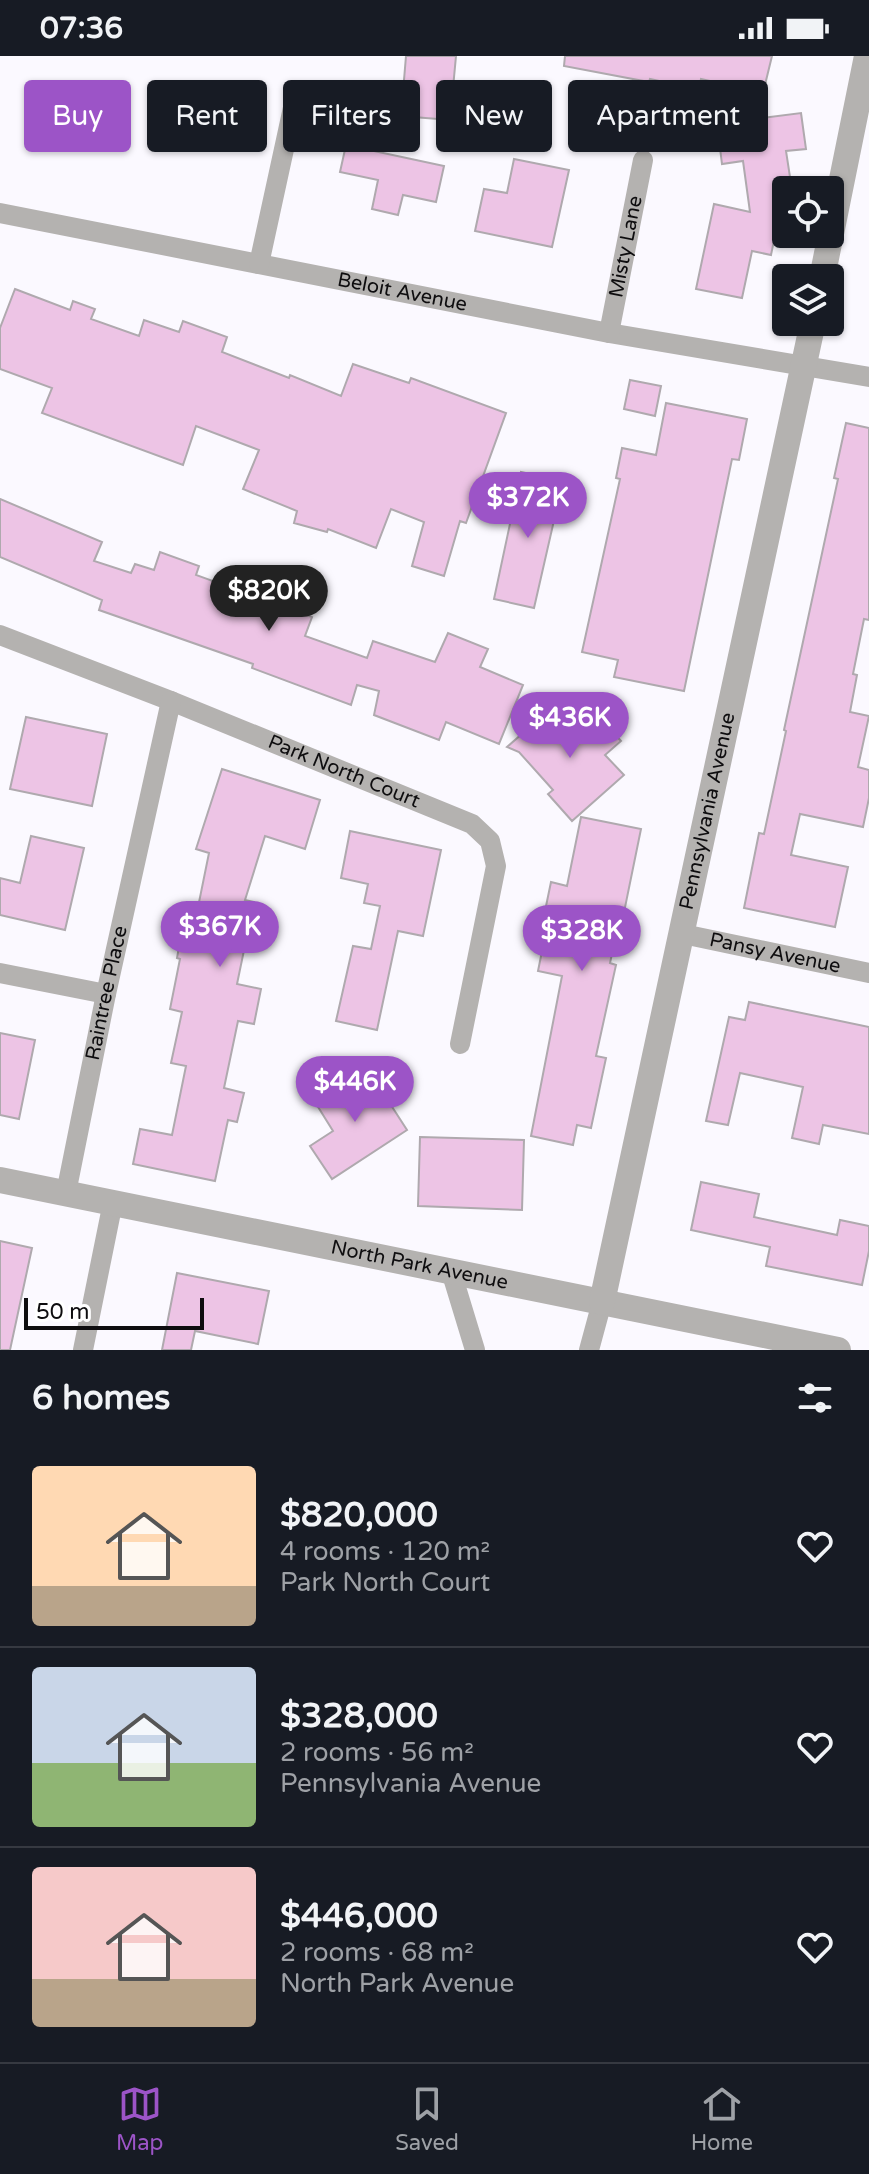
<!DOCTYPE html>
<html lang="en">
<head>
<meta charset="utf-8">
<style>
  :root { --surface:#171b24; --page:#20242c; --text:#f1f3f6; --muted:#9ea1a6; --line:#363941; --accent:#9c54c7 }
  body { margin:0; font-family:"Varela Round",sans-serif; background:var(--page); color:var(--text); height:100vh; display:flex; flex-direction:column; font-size:30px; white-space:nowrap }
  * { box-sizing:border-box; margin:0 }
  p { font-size:26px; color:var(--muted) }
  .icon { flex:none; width:44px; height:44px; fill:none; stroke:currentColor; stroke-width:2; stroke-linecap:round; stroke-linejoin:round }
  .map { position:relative; height:1294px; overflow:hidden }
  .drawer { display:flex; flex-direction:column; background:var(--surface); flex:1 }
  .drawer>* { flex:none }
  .banner { position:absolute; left:24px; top:24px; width:822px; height:72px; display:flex; gap:16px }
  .buttons { position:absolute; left:772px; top:120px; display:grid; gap:16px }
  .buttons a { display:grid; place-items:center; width:72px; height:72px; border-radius:8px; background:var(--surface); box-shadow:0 2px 6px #0004; font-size:40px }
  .scale { position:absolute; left:24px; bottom:20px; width:180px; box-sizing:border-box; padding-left:8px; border:4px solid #0e0d0f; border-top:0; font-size:22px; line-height:28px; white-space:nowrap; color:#0e0d0f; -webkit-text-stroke:6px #fff; paint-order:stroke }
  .price { position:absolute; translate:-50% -68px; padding:0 18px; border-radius:28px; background:var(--accent); color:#fff; font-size:26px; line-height:52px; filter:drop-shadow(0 2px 4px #0008) }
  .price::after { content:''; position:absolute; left:50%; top:48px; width:24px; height:18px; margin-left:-12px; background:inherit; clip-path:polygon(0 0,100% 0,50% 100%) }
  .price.on { background:#222; color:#fff }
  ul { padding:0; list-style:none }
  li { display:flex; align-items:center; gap:24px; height:200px; padding:0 32px }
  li+li { border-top:2px solid var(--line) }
  li span { display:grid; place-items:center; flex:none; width:224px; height:160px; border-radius:8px; color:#555 }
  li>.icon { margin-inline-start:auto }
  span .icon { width:96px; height:96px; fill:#fffc; stroke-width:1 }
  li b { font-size:34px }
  h2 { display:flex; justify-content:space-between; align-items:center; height:96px; padding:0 32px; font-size:34px }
  .tag { padding:0 28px; border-radius:8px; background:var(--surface); box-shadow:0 2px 6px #0004; font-size:28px; line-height:72px }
  .tag.on { background:var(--accent); color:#fff }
  .status { display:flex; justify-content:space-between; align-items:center; height:56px; padding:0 40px; background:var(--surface); direction:ltr }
  .status svg { height:22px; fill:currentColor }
  .dock { display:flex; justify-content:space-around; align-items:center; height:112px; border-top:2px solid var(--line); background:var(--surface); font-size:22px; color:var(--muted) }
  .dock a { display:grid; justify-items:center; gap:4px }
  .dock .on { color:var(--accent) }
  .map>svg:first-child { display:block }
</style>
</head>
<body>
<div class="status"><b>07:36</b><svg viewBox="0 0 49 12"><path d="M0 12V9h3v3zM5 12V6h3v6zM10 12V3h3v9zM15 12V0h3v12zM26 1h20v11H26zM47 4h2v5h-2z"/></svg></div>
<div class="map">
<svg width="869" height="1294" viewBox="0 0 869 1294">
  <rect width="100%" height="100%" fill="#fbf9ff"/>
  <path fill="#edc4e5" stroke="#afa9ae" stroke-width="2" d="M 406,0 L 456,0 L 450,64 L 401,60 Z
    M 565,0 L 772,0 L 763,37 L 701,23 L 699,34 L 650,23 L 649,26 L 564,10 Z
    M 801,57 L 806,93 L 786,95 L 792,134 L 784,136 L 771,199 L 752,195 L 742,242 L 696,233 L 714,148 L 750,156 L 743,105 L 722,108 L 717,68 Z
    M 346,89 L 444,110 L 436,146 L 403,139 L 398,159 L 372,153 L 378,124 L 340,116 Z
    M 514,103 L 569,114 L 552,191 L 475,175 L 484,133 L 507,137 Z
    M 15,233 L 70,254 L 73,245 L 95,253 L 91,263 L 139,280 L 144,264 L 179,276 L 183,265 L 227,281 L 222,296 L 289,322 L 290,319 L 341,340 L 353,308 L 409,327 L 411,322 L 506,357 L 466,467 L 460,465 L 444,520 L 412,510 L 424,466 L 391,453 L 376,492 L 328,473 L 327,476 L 294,467 L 297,455 L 243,433 L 259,394 L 196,370 L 183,409 L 42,357 L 52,332 L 0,313 L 0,272 Z
    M 630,324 L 661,330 L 655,360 L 624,353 Z
    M 666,347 L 747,363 L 739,404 L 732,403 L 684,635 L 614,621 L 618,604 L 582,596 L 620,423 L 616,422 L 622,392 L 656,399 Z
    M 846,367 L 869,372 L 869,564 L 864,563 L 853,618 L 857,619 L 850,656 L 869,660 L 858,711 L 869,714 L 869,742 L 863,771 L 800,758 L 791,799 L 848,811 L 835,871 L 744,852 L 759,777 L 764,778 L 786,675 L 784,674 L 838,423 L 834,422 Z
    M 521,416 L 563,425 L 534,552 L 494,543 Z
    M 0,443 L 102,486 L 94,505 L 131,517 L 135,508 L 154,514 L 160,496 L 199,510 L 196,519 L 312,561 L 305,580 L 367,602 L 373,585 L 435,606 L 448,577 L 488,593 L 480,611 L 523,629 L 499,688 L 446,666 L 439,684 L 374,659 L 379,635 L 357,629 L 351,649 L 252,612 L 253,608 L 99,554 L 102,544 L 0,501 Z
    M 556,648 L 585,680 L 603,665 L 621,685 L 605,699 L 624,719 L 572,765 L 548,738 L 553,734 L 519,696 L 507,691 Z
    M 26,661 L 107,678 L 92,750 L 10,733 Z
    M 222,713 L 320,744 L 305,793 L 265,780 L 245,844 L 254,846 L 237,928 L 261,933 L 254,968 L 238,965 L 224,1032 L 244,1037 L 237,1066 L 228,1064 L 215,1125 L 133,1108 L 140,1073 L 172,1079 L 186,1010 L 171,1007 L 182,956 L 170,953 L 180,903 L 177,902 L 184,864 L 195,866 L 209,797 L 196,793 Z
    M 581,761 L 641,773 L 621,871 L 618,870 L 610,907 L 616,909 L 596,1000 L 606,1002 L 591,1072 L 577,1069 L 573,1089 L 531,1080 L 562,920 L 538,915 L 550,856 L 545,855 L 551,826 L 567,830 Z
    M 350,775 L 441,794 L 423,880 L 398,875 L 377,974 L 336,965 L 353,890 L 371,893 L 380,850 L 364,847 L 368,828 L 341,822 Z
    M 31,780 L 84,792 L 65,874 L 0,859 L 0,822 L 20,827 Z
    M 749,946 L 869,971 L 869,1078 L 823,1069 L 819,1088 L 792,1082 L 803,1031 L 740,1017 L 728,1069 L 706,1065 L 729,961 L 745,964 Z
    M 0,977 L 35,984 L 19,1063 L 0,1059 Z
    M 367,1012 L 407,1074 L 332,1123 L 310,1090 L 333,1075 L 315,1046 Z
    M 420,1081 L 524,1084 L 522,1154 L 418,1150 Z
    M 701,1126 L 759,1138 L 754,1161 L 837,1179 L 840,1164 L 869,1170 L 869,1195 L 862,1229 L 766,1210 L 770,1191 L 691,1174 Z
    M 0,1185 L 32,1192 L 10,1294 L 0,1294 Z
    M 177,1217 L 269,1235 L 258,1288 L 195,1275 L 191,1294 L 162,1294 Z"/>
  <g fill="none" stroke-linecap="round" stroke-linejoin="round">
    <g stroke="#b4b2b0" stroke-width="20">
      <path id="s1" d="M 0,157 L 609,277 L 869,321"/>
      <path d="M 259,208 L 296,38"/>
      <path id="s2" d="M 609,277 L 643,104"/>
      <path id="s3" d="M 0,579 L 171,645 L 472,768 L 490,785 L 496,810 L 460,988"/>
      <path id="s4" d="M 683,878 L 869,917"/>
      <path d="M 0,917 L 106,938"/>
      <path id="s5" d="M 66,1137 L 106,938 L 171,645"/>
      <path d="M 451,1215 L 475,1294"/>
      <path d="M 83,1294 L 113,1146"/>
      <path d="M 589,1294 L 602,1246"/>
    </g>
    <g stroke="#b4b2b0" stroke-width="26">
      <path d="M 822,222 L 867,0"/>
      <path id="s6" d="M 0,1124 L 838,1294"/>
      <path id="s7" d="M 602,1246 L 813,266"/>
    </g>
  </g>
  <g text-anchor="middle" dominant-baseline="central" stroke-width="8" stroke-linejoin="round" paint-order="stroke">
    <g font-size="20" fill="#0e0d0f" stroke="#fff">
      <text stroke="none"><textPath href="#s2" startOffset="88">Misty Lane</textPath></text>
      <text stroke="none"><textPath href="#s1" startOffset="410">Beloit Avenue</textPath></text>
      <text stroke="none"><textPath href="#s3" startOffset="370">Park North Court</textPath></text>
      <text stroke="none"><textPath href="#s7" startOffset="502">Pennsylvania Avenue</textPath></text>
      <text stroke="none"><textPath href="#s4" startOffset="94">Pansy Avenue</textPath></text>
      <text stroke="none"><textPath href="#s5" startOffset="204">Raintree Place</textPath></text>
      <text stroke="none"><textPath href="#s6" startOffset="428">North Park Avenue</textPath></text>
    </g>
  </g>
</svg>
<div class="buttons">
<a><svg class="icon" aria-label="locate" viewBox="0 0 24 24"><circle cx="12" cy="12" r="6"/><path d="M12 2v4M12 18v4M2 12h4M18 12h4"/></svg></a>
<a><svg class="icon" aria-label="layers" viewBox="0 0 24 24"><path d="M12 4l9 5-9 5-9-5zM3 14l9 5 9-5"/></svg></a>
</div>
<div class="scale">50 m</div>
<b class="price" style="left:528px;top:484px">$372K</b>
<b class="price on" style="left:269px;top:577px">$820K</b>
<b class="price" style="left:570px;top:704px">$436K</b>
<b class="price" style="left:220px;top:913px">$367K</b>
<b class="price" style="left:582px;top:917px">$328K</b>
<b class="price" style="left:355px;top:1068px">$446K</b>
<div class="banner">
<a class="tag on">Buy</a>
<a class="tag">Rent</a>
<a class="tag">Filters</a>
<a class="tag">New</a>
<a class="tag">Apartment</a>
</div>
</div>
<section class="drawer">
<h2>6 homes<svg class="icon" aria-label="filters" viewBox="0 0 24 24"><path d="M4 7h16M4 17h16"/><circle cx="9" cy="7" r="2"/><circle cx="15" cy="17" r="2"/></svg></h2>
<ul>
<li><span style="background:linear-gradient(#ffd9b3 75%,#b9a48a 0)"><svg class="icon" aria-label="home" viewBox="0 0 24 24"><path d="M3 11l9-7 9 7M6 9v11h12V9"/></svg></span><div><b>$820,000</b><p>4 rooms · 120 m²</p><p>Park North Court</p></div><svg class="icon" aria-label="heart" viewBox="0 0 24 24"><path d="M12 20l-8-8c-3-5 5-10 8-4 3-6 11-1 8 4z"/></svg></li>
<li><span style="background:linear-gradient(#c9d6e8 60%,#8fb573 0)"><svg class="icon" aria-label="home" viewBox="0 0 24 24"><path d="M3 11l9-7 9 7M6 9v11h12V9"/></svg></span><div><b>$328,000</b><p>2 rooms · 56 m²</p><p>Pennsylvania Avenue</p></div><svg class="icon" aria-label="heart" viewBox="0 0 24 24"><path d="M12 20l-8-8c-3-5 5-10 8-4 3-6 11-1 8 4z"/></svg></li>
<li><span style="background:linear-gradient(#f6c9c9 70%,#b9a48a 0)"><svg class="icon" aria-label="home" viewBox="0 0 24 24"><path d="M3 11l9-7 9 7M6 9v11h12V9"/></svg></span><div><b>$446,000</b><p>2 rooms · 68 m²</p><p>North Park Avenue</p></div><svg class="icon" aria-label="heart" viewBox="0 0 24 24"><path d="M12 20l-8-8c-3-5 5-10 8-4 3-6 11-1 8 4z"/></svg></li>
</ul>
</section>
<nav class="dock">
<a class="on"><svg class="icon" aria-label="map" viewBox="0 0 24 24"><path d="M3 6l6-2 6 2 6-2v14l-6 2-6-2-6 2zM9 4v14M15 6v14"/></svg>Map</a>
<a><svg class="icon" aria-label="saved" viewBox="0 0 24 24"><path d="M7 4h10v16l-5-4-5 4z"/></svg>Saved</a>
<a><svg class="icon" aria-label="home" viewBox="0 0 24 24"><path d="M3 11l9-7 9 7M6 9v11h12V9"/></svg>Home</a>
</nav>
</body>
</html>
